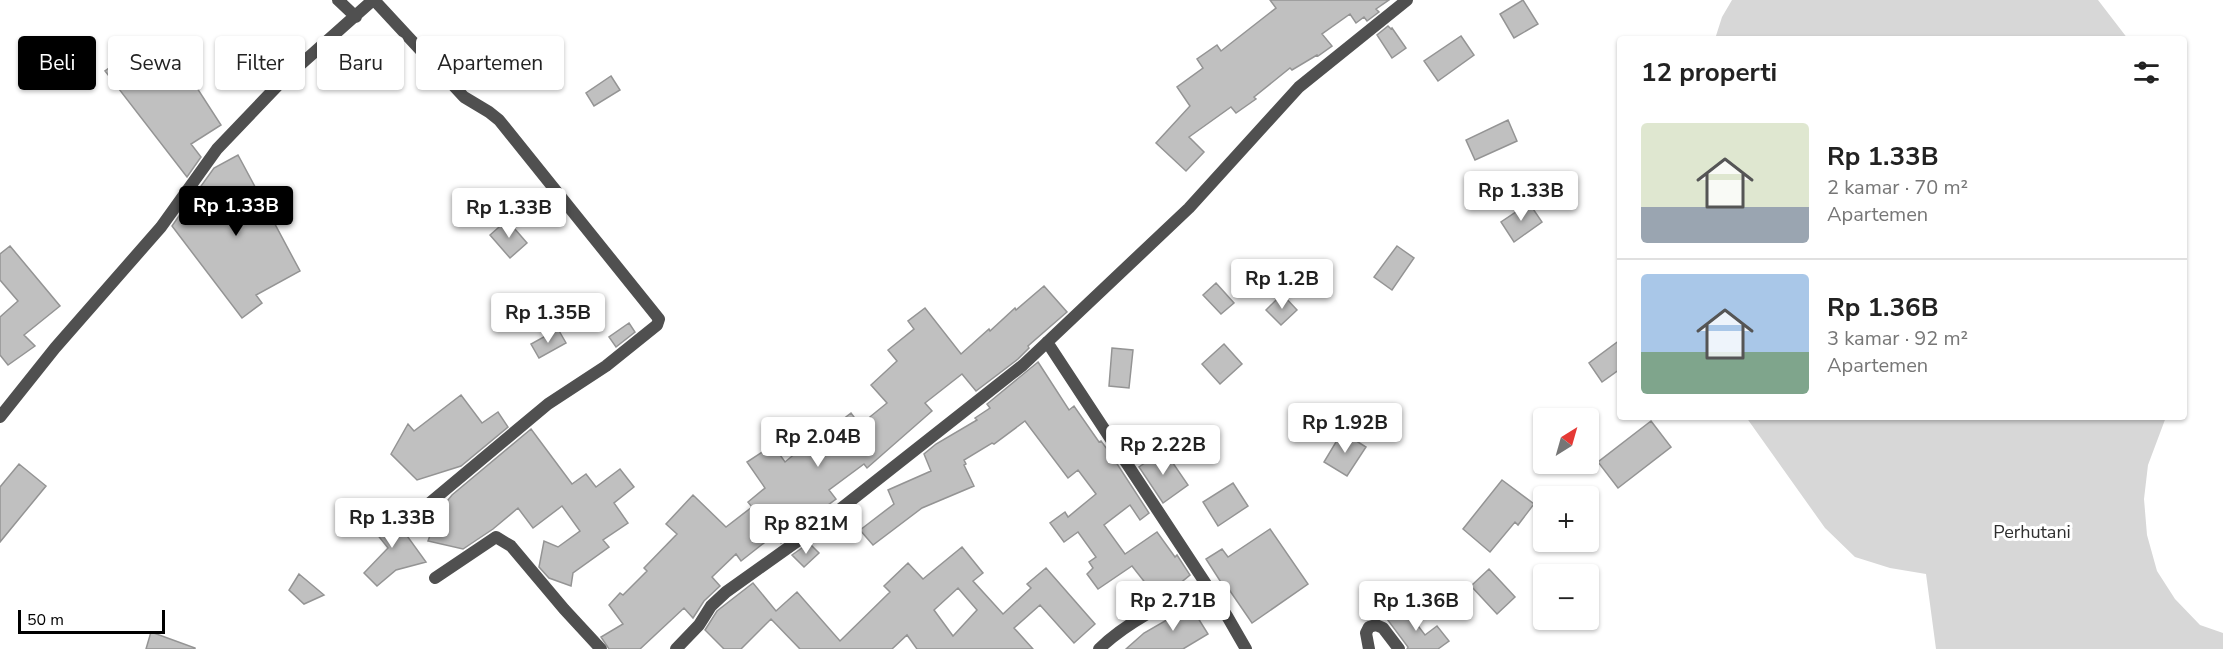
<!DOCTYPE html>
<html lang="id">
<head>
<meta charset="utf-8">
<style>
  :root { --surface:#fff; --page:#f2f2f2; --text:#222; --muted:#767676; --line:#e0e0e0; --accent:#000 }
  body { margin:0; font-family:"Nunito Sans",sans-serif; background:var(--page); color:var(--text); height:100vh; display:flex; flex-direction:column; font-size:22px; white-space:nowrap }
  * { box-sizing:border-box; margin:0 }
  p { font-size:20px; color:var(--muted) }
  .icon { flex:none; width:33px; height:33px; fill:none; stroke:currentColor; stroke-width:2; stroke-linecap:round; stroke-linejoin:round }
  .map { position:relative; flex:1; overflow:hidden }
  .sheet { position:absolute; left:1617px; top:36px; width:570px; height:384px; display:flex; flex-direction:column; background:var(--surface); border-radius:6px; box-shadow:0 2px 4px #0004 }
  .sheet>* { flex:none }
  .top-card { position:absolute; left:18px; top:36px; width:570px; height:54px; display:flex; gap:12px }
  .needle { width:39px; rotate:37deg }
  .fabs { position:absolute; left:1533px; top:408px; display:grid; gap:12px }
  .fabs a { display:grid; place-items:center; width:66px; height:66px; border-radius:6px; background:var(--surface); box-shadow:0 2px 4px #0004; font-size:30px }
  .scale { position:absolute; left:18px; bottom:15px; width:147px; box-sizing:border-box; padding-left:6px; border:3px solid #000; border-top:0; font-size:16px; line-height:21px; white-space:nowrap; color:#000; -webkit-text-stroke:4px #fff; paint-order:stroke }
  .price { position:absolute; translate:-50% -51px; padding:0 14px; border-radius:6px; background:#fff; color:#222; font-size:20px; line-height:39px; filter:drop-shadow(0 2px 3px #0008) }
  .price::after { content:''; position:absolute; left:50%; top:36px; width:18px; height:14px; margin-left:-9px; background:inherit; clip-path:polygon(0 0,100% 0,50% 100%) }
  .price.current { background:var(--accent); color:#fff }
  ul { padding:0; list-style:none }
  li { display:flex; align-items:center; gap:18px; height:150px; padding:0 24px }
  li+li { border-top:2px solid var(--line) }
  li span { display:grid; place-items:center; flex:none; width:168px; height:120px; border-radius:6px; color:#555 }
  li>.icon { margin-inline-start:auto }
  span .icon { width:72px; height:72px; fill:#fffc; stroke-width:1 }
  li b { font-size:26px }
  h2 { display:flex; justify-content:space-between; align-items:center; height:72px; padding:0 24px; font-size:26px }
  .tag { padding:0 21px; border-radius:6px; background:var(--surface); box-shadow:0 2px 4px #0004; font-size:21px; line-height:54px }
  .tag.current { background:var(--accent); color:#fff }
  .map>svg:first-child { display:block }
</style>
</head>
<body>
<div class="map">
<svg width="2223" height="649" viewBox="0 0 2223 649">
  <rect width="100%" height="100%" fill="#fff"/>
  <path fill="#d7d7d7" d="M 1732,0 L 2098,0 L 2128,39 L 1715,39 L 1722,17 Z
    M 1746,417 L 2166,417 L 2148,465 L 2144,499 L 2147,535 L 2157,571 L 2175,599 L 2200,625 L 2223,633 L 2223,649 L 1936,649 L 1926,574 L 1890,568 L 1855,557 L 1825,528 Z"/>
  <path fill="#c0c0c0" stroke="#949494" stroke-width="1.5" fill-rule="evenodd" d="M 1270,0 L 1389,0 L 1376,9 L 1379,12 L 1367,21 L 1364,17 L 1356,23 L 1350,14 L 1322,34 L 1332,46 L 1318,56 L 1317,55 L 1292,70 L 1290,68 L 1254,97 L 1256,99 L 1236,113 L 1231,107 L 1189,137 L 1204,152 L 1186,171 L 1156,143 L 1190,106 L 1177,87 L 1203,68 L 1197,59 L 1217,45 L 1221,51 L 1276,8 Z
    M 1523,0 L 1538,24 L 1514,38 L 1500,14 Z
    M 1388,26 L 1391,29 L 1392,28 L 1406,48 L 1392,58 L 1377,35 Z
    M 1461,36 L 1474,55 L 1438,81 L 1424,61 Z
    M 164,37 L 221,125 L 191,144 L 201,157 L 187,177 L 105,71 L 124,57 L 127,62 Z
    M 611,76 L 620,90 L 594,106 L 586,93 Z
    M 1508,120 L 1517,141 L 1475,160 L 1466,140 Z
    M 238,155 L 300,271 L 256,295 L 262,303 L 242,318 L 172,226 L 181,213 L 200,199 L 196,193 L 214,168 Z
    M 1529,203 L 1542,222 L 1514,242 L 1501,222 Z
    M 507,220 L 527,243 L 510,258 L 490,235 Z
    M 10,246 L 60,306 L 24,335 L 35,346 L 8,365 L 0,355 L 0,317 L 18,301 L 0,280 L 0,254 Z
    M 1397,246 L 1414,258 L 1392,290 L 1374,277 Z
    M 1216,283 L 1234,303 L 1221,314 L 1203,295 Z
    M 1044,286 L 1067,312 L 1028,346 L 1029,348 L 1018,359 L 976,391 L 962,374 L 925,403 L 932,411 L 867,468 L 864,464 L 829,490 L 836,499 L 796,529 L 798,531 L 781,543 L 774,535 L 741,561 L 736,554 L 712,577 L 720,586 L 704,601 L 693,618 L 684,608 L 640,649 L 609,649 L 601,637 L 623,624 L 609,605 L 620,593 L 623,595 L 647,571 L 644,568 L 677,534 L 666,524 L 693,495 L 726,527 L 752,507 L 748,502 L 765,488 L 747,462 L 773,445 L 785,462 L 815,437 L 816,440 L 851,413 L 860,425 L 887,403 L 871,385 L 897,361 L 888,350 L 914,329 L 908,321 L 925,308 L 961,354 L 989,329 L 990,331 L 1015,308 L 1016,310 Z
    M 1282,294 L 1297,310 L 1281,325 L 1266,310 Z
    M 629,323 L 635,332 L 616,347 L 609,337 Z
    M 558,329 L 566,343 L 539,358 L 531,344 Z
    M 1620,340 L 1620,369 L 1602,382 L 1589,363 Z
    M 1224,344 L 1242,364 L 1220,384 L 1202,364 Z
    M 1112,348 L 1133,350 L 1129,388 L 1109,386 Z
    M 1038,362 L 1069,410 L 1074,406 L 1099,442 L 1101,441 L 1110,453 L 1149,513 L 1140,520 L 1130,505 L 1104,525 L 1125,554 L 1157,532 L 1175,557 L 1177,555 L 1190,575 L 1178,585 L 1180,588 L 1158,599 L 1132,566 L 1098,589 L 1087,574 L 1093,568 L 1089,562 L 1096,557 L 1078,532 L 1064,542 L 1050,523 L 1065,512 L 1068,517 L 1096,494 L 1078,470 L 1068,478 L 1025,421 L 994,444 L 992,443 L 964,460 L 966,464 L 964,465 L 974,486 L 922,508 L 873,545 L 860,530 L 894,504 L 888,490 L 931,471 L 924,454 L 936,444 L 977,420 L 975,418 L 990,408 L 987,404 Z
    M 461,395 L 482,423 L 498,412 L 508,427 L 461,466 L 417,480 L 391,454 L 408,424 L 414,431 Z
    M 1651,421 L 1671,447 L 1618,488 L 1598,462 Z
    M 531,429 L 572,484 L 586,474 L 596,487 L 620,469 L 634,487 L 614,503 L 628,523 L 603,540 L 609,547 L 573,573 L 571,586 L 549,578 L 539,567 L 544,541 L 558,547 L 580,531 L 562,506 L 533,528 L 518,508 L 493,529 L 463,549 L 428,541 L 439,511 L 452,495 Z
    M 1342,432 L 1366,447 L 1347,476 L 1324,462 Z
    M 1164,450 L 1188,485 L 1163,503 L 1139,467 Z
    M 19,464 L 46,486 L 0,542 L 0,487 Z
    M 1502,480 L 1534,504 L 1518,525 L 1515,522 L 1490,552 L 1463,529 Z
    M 1233,483 L 1248,506 L 1218,526 L 1203,502 Z
    M 384,504 L 426,562 L 396,570 L 377,586 L 364,573 L 388,548 L 372,528 Z
    M 1270,529 L 1308,584 L 1252,623 L 1228,588 L 1226,590 L 1206,559 L 1222,549 L 1228,557 Z
    M 809,543 L 819,553 L 804,567 L 792,555 Z
    M 962,547 L 983,573 L 973,581 L 1003,614 L 1031,588 L 1027,584 L 1046,568 L 1095,624 L 1074,643 L 1040,605 L 1014,628 L 1033,649 L 917,649 L 907,635 L 892,649 L 800,649 L 771,619 L 741,649 L 724,649 L 705,630 L 717,611 L 753,583 L 776,611 L 797,592 L 840,641 L 890,592 L 884,586 L 908,563 L 923,579 ZM 958,588 L 977,610 L 953,636 L 934,610 Z
    M 1489,569 L 1515,597 L 1497,614 L 1471,586 Z
    M 299,574 L 324,595 L 304,604 L 289,590 Z
    M 1188,602 L 1208,634 L 1183,649 L 1126,649 L 1144,633 L 1172,617 L 1168,612 Z
    M 1403,606 L 1425,635 L 1437,626 L 1449,641 L 1438,649 L 1407,649 L 1408,647 L 1387,619 Z
    M 151,632 L 195,648 L 195,649 L 146,649 Z"/>
  <g fill="none" stroke-linecap="round" stroke-linejoin="round">
    <path stroke="#505050" stroke-width="12" d="M 338,0 L 356,17
      M 374,0 L 464,97 L 489,112 L 499,120 L 659,319 L 657,325 L 606,366 L 548,404 L 420,511
      M 1047,342 L 1227,616 L 1246,649
      M 0,417 L 55,348 L 161,227 L 217,149 L 282,81 L 373,0
      M 435,578 L 496,537 L 511,546 L 564,609 L 601,649
      M 676,649 L 699,625 L 711,606 L 726,592 L 820,525 L 1023,365 L 1189,208 L 1299,87 L 1407,0
      M 1099,649 C 1129,620 1169,602 1206,584
      M 1369,649 L 1366,633 L 1369,627 L 1376,625 L 1383,628 L 1399,649"/>
  </g>
  <g text-anchor="middle" dominant-baseline="central" stroke-width="6" stroke-linejoin="round" paint-order="stroke">
    <g font-size="18" fill="#2e2e2e" stroke="#fff">
      <text x="2032" y="532">Perhutani</text>
    </g>
  </g>
</svg>
<div class="fabs">
<a><svg class="needle" viewBox="-14 -14 28 28"><path d="M0-13l5 13h-10z" fill="#e53935"/><path d="M0 13l5-13h-10z" fill="#767676"/></svg></a>
<a>+</a>
<a>−</a>
</div>
<div class="scale">50 m</div>
<b class="price" style="left:1521px;top:222px">Rp 1.33B</b>
<b class="price current" style="left:236px;top:237px">Rp 1.33B</b>
<b class="price" style="left:509px;top:239px">Rp 1.33B</b>
<b class="price" style="left:1282px;top:310px">Rp 1.2B</b>
<b class="price" style="left:548px;top:344px">Rp 1.35B</b>
<b class="price" style="left:1345px;top:454px">Rp 1.92B</b>
<b class="price" style="left:818px;top:468px">Rp 2.04B</b>
<b class="price" style="left:1163px;top:476px">Rp 2.22B</b>
<b class="price" style="left:392px;top:549px">Rp 1.33B</b>
<b class="price" style="left:806px;top:555px">Rp 821M</b>
<b class="price" style="left:1173px;top:632px">Rp 2.71B</b>
<b class="price" style="left:1416px;top:632px">Rp 1.36B</b>
<div class="top-card">
<a class="tag current">Beli</a>
<a class="tag">Sewa</a>
<a class="tag">Filter</a>
<a class="tag">Baru</a>
<a class="tag">Apartemen</a>
</div>
<section class="sheet">
<h2>12 properti<svg class="icon" aria-label="filters" viewBox="0 0 24 24"><path d="M4 7h16M4 17h16"/><circle cx="9" cy="7" r="2"/><circle cx="15" cy="17" r="2"/></svg></h2>
<ul>
<li><span style="background:linear-gradient(#dfe7d0 70%,#9aa5b1 0)"><svg class="icon" aria-label="home" viewBox="0 0 24 24"><path d="M3 11l9-7 9 7M6 9v11h12V9"/></svg></span><div><b>Rp 1.33B</b><p>2 kamar · 70 m²</p><p>Apartemen</p></div></li>
<li><span style="background:linear-gradient(#a9c7e8 65%,#7fa58c 0)"><svg class="icon" aria-label="home" viewBox="0 0 24 24"><path d="M3 11l9-7 9 7M6 9v11h12V9"/></svg></span><div><b>Rp 1.36B</b><p>3 kamar · 92 m²</p><p>Apartemen</p></div></li>
</ul>
</section>
</div>
</body>
</html>
